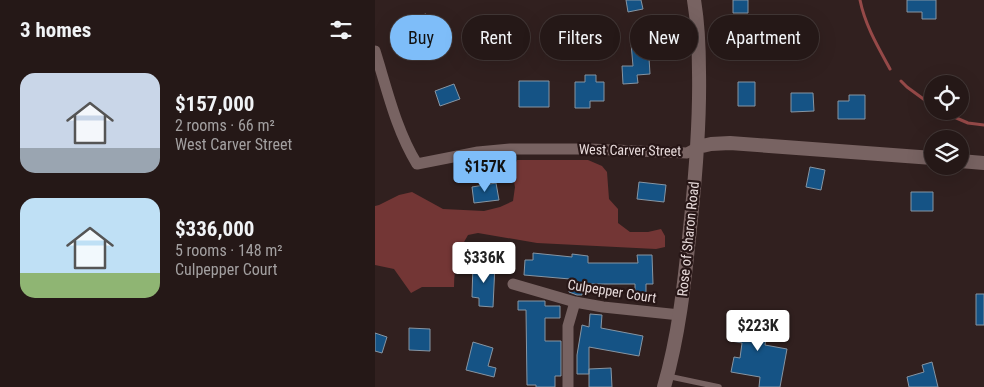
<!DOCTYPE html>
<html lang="en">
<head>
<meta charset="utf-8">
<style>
  :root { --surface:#251817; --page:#2d2120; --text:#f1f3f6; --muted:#a3a0a1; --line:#423736; --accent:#7ebdf9 }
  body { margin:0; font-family:"Roboto Condensed",sans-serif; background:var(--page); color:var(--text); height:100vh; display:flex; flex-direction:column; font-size:19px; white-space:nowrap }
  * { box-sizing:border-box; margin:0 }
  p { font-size:16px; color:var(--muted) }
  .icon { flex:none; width:28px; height:28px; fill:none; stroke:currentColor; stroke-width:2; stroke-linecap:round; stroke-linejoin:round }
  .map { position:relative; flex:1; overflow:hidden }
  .side { display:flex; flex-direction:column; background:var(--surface); width:375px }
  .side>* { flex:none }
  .guide { position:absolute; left:15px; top:15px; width:475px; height:45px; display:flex; gap:10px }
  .buttons { position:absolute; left:549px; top:75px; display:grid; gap:10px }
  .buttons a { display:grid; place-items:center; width:45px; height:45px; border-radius:50%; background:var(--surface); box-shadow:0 5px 20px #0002,0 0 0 1px var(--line); font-size:25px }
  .price { position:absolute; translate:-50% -42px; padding:0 11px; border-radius:5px; background:#fff; color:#222; font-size:16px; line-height:32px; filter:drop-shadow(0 1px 2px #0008) }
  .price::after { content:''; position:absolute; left:50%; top:30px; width:15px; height:11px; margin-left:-8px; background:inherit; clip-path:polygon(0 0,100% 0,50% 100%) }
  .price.active { background:var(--accent); color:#111 }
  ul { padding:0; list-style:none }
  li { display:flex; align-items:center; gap:15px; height:125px; padding:0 20px }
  li span { display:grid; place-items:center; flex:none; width:140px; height:100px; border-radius:15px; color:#555 }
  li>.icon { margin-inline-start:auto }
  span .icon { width:60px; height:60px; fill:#fffc; stroke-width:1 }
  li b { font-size:21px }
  h2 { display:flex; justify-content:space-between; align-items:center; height:60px; padding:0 20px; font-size:21px }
  .chip { padding:0 18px; border-radius:22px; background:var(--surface); box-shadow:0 5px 20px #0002,0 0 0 1px var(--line); font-size:18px; line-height:45px }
  .chip.active { background:var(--accent); color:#111 }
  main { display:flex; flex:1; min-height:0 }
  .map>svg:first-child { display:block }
</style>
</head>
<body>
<main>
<section class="side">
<h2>3 homes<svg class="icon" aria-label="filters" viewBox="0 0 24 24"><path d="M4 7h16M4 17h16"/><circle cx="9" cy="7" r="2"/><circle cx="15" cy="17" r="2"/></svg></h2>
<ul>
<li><span style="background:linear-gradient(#c9d6e8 75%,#9aa5b1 0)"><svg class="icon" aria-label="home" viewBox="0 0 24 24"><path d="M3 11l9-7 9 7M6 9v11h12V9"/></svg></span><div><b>$157,000</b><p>2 rooms · 66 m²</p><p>West Carver Street</p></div></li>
<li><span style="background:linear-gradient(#bfe0f5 75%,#8fb573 0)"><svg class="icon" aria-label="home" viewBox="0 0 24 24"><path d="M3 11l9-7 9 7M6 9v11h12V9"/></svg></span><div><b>$336,000</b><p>5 rooms · 148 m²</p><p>Culpepper Court</p></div></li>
</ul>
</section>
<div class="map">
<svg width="609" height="387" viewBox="0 0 609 387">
  <rect width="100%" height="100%" fill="#31201f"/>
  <path fill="#733635" d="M 142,160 L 213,160 L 227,166 L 232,172 L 234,199 L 243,209 L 243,223 L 255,232 L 273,232 L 286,229 L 290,236 L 290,247 L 281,249 L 162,243 L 103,233 L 93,235 C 83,251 79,268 79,287 L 47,287 L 36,293 L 19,269 L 0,265 L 0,206 L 4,205 L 24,195 L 37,192 L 68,209 L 109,211 L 125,207 L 138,201 L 140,187 L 137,171 Z"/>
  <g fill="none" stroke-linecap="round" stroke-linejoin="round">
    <path stroke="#954948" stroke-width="3" d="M 485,0 C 490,25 503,47 515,69
      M 526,81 L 532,87 L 558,106
      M 565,111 L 593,123 L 609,125"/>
  </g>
  <path fill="#155385" stroke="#8695a3" d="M 251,0 L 266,0 L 268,9 L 253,12 Z
    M 358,0 L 373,0 L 373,13 L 358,13 Z
    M 532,0 L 561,0 L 561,19 L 547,19 L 547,12 L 532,12 Z
    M 51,14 L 60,48 L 44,52 L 35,18 Z
    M 273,42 L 275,74 L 262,75 L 263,83 L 248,84 L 247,66 L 258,66 L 256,43 Z
    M 210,75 L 221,75 L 221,82 L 229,82 L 229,101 L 215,101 L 215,108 L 200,108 L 200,82 L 210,82 Z
    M 144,81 L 174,81 L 174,107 L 144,107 Z
    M 363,82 L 380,82 L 380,106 L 363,106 Z
    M 79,84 L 85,99 L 65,106 L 60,91 Z
    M 416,93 L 438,93 L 439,111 L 416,112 Z
    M 474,95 L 490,95 L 490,119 L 463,119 L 463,101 L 474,101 Z
    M 435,167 L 450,170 L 446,190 L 431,187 Z
    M 264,182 L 291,185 L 289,202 L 262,199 Z
    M 121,183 L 124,200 L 99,203 L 97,187 Z
    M 536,192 L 558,192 L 558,211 L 536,211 Z
    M 158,253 L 197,257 L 197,254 L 213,256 L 213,263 L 263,263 L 262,255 L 277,255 L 278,284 L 271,284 L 271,298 L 260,298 L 260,284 L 208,284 L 207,295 L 202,295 L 194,292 L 195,279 L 149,275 L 150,260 L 158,260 Z
    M 98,263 L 120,264 L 118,307 L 104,306 L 104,298 L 97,297 Z
    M 601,294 L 609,294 L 609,325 L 601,325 Z
    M 143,301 L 170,301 L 170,306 L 185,306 L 185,318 L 170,318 L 170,341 L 186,341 L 186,376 L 180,376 L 180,387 L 161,387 L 161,385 L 152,385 L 151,310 L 143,310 Z
    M 215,314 L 227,315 L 226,328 L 268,336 L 264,356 L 214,347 L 214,374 L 202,374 L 202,355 L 207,325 L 214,327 Z
    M 361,315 L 394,321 L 390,345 L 412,349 L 405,387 L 384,387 L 385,377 L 356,372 L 359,357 L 365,358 L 367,343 L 356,341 Z
    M 34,328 L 55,329 L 55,351 L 34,350 Z
    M 0,333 L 12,337 L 7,353 L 0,351 Z
    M 98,342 L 118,348 L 113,366 L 121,368 L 119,377 L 91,370 Z
    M 557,362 L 563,387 L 534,387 L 532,377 L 549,372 L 547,365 Z
    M 236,368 L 237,387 L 214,387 L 214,369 Z"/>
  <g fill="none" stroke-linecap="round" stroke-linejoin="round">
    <path stroke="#786362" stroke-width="5.5" d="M 292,376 L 344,387"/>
    <path stroke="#786362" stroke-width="11" d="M 0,51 C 12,89 21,130 42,164 L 103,152 L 135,149 L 214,149 L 312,153 L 323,147
      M 138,284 L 200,302 L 228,307 L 305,315
      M 193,387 L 193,326 L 200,302"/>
    <path stroke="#786362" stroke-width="14" d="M 323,147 L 336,144 L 355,143 L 558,158
      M 585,161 L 609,163
      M 289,387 C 305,332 310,276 316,219 C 321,170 325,121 324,72 C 324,48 323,24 319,0"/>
  </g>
  <g text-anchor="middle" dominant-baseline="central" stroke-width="4.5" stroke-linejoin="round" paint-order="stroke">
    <g font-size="14" fill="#e8dbdb" stroke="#271616">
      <text transform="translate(255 150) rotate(1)">West Carver Street</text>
      <text transform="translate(313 239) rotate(-84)">Rose of Sharon Road</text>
      <text transform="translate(237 291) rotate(9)">Culpepper Court</text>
    </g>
  </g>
</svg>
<div class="buttons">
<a><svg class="icon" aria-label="locate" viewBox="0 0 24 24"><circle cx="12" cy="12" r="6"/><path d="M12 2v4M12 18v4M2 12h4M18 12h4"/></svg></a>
<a><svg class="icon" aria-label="layers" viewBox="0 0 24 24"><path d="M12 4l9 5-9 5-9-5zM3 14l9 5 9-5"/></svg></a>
</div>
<b class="price active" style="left:110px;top:193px">$157K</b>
<b class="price" style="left:109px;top:284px">$336K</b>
<b class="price" style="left:383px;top:352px">$223K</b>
<div class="guide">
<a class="chip active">Buy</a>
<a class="chip">Rent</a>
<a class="chip">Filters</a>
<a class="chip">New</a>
<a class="chip">Apartment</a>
</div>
</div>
</main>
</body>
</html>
